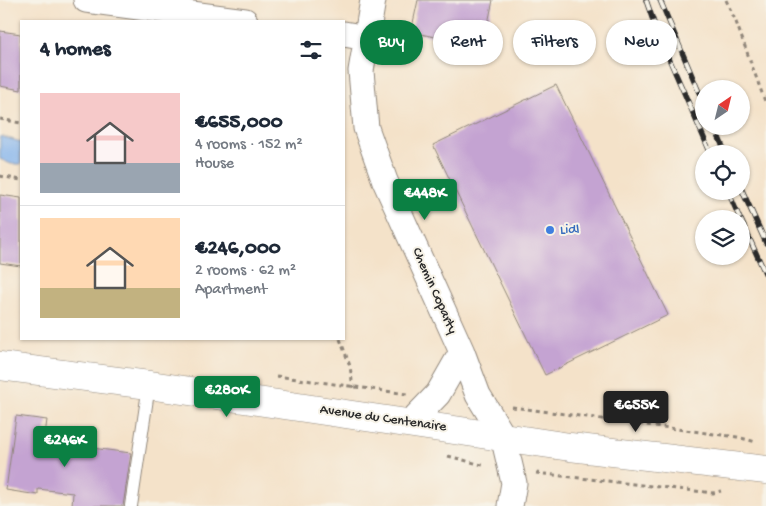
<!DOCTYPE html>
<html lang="en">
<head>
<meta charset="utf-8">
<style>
  :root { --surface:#fff; --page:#f2f2f3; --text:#1f2937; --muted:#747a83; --line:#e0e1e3; --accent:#0b8043 }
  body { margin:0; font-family:"Gochi Hand",sans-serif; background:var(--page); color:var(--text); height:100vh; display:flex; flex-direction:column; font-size:19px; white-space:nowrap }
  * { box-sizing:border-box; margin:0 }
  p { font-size:16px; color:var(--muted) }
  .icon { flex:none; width:28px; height:28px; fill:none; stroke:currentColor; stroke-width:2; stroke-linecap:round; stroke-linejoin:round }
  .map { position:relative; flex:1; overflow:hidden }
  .sheet { position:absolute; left:20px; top:20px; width:325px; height:320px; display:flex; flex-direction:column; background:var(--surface); border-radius:0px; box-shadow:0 1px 4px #0004 }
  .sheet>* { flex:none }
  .hud { position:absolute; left:360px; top:20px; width:330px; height:45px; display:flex; gap:10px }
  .needle { width:32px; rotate:35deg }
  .buttons { position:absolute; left:695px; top:80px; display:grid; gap:10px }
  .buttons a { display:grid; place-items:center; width:55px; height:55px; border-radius:50%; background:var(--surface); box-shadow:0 1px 4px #0004; font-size:25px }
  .price { position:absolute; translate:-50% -42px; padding:0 11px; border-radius:5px; background:var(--accent); color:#fff; font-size:16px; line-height:32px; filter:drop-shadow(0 1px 2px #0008) }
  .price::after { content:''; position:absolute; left:50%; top:30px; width:15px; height:11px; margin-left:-8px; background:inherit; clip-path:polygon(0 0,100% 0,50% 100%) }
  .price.selected { background:#222; color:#fff }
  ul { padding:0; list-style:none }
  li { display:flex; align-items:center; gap:15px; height:125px; padding:0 20px }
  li+li { border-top:1px solid var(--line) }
  li span { display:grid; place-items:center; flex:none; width:140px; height:100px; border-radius:0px; color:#555 }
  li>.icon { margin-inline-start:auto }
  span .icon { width:60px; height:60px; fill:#fffc; stroke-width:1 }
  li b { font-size:21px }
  h2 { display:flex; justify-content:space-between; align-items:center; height:60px; padding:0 20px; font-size:21px }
  .tag { padding:0 18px; border-radius:22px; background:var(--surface); box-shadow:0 1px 4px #0004; font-size:18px; line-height:45px }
  .tag.selected { background:var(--accent); color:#fff }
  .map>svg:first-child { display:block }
</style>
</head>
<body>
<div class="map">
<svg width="766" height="506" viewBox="0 0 766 506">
  <rect width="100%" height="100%" fill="#f7f3e8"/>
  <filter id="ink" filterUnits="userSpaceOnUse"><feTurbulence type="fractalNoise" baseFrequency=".02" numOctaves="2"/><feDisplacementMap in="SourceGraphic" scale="10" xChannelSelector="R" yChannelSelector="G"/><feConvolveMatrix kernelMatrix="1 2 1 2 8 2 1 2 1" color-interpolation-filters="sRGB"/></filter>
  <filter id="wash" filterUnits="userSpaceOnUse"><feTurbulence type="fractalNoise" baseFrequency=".0096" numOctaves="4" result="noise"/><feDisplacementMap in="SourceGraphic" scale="20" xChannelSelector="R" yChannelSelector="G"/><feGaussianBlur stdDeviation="1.12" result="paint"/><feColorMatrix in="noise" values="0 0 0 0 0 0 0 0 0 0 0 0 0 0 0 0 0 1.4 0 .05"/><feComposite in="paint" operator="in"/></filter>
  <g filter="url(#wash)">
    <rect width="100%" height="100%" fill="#f4e2c9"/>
    <path fill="#80b1ec" stroke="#566e8c" d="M 0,136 L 21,142 L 21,164 L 11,164 L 0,159 Z"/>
    <g id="blocks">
      <path fill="#c4a3d2" d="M 418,0 L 493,0 L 483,47 L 411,32 Z
        M 0,31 L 21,34 L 21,90 L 0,86 Z
        M 556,85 L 668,315 L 545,375 L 433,145 Z
        M 0,195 L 21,198 L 21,266 L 0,263 Z
        M 16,416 L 47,420 L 44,442 L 131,453 L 123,506 L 72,506 L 73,493 L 38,489 L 38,495 L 6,490 Z"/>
    </g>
  </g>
  <g filter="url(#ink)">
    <use href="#blocks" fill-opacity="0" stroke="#90867a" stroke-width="1"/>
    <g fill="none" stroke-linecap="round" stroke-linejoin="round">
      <defs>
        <path id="service" d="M 131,506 L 149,385"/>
        <path id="minor" d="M 86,0 L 245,21
          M 373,0 L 361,71 L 366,128 L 385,181 L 462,352 L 478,395 L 503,436 L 514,483 L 510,506
          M 344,34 L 367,38
          M 410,423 L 438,394 L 462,352"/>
        <path id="secondary" d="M 0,366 L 149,385 L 570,447 L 766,470"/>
      </defs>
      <use href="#service" stroke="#90867a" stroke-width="14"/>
      <use href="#minor" stroke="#90867a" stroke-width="27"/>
      <use href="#secondary" stroke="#90867a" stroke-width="29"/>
      <path stroke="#90867a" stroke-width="3" stroke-dasharray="4 4" stroke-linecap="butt" d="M 726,0 L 736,22 L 766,104
        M 0,119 L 21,123
        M 0,176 L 21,180
        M 340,339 L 350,366 L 353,388
        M 276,376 L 407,394
        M 512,407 L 737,437 L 756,442
        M 448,456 L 486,466
        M 536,473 L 713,493 L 721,491"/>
      <use href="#service" stroke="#fff" stroke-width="12"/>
      <use href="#minor" stroke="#fff" stroke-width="25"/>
      <use href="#secondary" stroke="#fff" stroke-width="28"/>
      <defs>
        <path id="rail" d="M 646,0 L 656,29 L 711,154
          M 660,0 L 704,104
          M 714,126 L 726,154
          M 741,188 L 766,243
          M 728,191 L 740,219
          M 741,220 L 766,275"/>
      </defs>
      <use href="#rail" stroke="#2b2b2b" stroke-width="5.5"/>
      <use href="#rail" stroke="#f7f3e8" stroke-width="4" stroke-dasharray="11" stroke-linecap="butt"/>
    </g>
  </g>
  <circle fill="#3f7fe0" stroke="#f7f3e8" stroke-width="2" cx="550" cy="230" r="5"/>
  <g text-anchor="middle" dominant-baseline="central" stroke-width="4" stroke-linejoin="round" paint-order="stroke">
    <g font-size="14" fill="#366cbe" stroke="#f7f3e8" text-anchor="start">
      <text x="560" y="230">Lidl</text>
    </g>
    <g font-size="14" fill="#2b2b2b" stroke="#f7f3e8">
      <text transform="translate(434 291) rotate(66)">Chemin Coparty</text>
      <text transform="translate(383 419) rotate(8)">Avenue du Centenaire</text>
    </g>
  </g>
</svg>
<div class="buttons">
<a><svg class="needle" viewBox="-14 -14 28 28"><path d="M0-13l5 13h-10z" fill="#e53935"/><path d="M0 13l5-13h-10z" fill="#747a83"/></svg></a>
<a><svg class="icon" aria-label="locate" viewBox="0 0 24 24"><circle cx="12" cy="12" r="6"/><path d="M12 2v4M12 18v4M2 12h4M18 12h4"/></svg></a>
<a><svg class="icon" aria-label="layers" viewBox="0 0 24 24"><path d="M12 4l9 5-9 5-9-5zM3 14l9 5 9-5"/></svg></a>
</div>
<b class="price" style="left:425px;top:221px">€448K</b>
<b class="price" style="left:227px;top:418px">€280K</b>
<b class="price selected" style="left:636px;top:433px">€655K</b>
<b class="price" style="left:65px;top:468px">€246K</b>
<div class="hud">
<a class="tag selected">Buy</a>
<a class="tag">Rent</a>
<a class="tag">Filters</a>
<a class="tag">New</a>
</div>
<section class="sheet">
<h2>4 homes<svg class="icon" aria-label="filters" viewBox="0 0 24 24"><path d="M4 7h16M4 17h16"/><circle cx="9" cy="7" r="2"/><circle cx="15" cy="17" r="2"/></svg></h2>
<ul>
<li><span style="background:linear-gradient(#f6c9c9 70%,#9aa5b1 0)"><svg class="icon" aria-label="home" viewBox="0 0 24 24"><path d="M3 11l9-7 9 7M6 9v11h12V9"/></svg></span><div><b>€655,000</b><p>4 rooms · 152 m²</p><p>House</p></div></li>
<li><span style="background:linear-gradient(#ffd9b3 70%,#c2b280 0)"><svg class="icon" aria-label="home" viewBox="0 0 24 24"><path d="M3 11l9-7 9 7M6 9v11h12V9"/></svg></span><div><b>€246,000</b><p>2 rooms · 62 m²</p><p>Apartment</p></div></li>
</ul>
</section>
</div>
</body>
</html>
